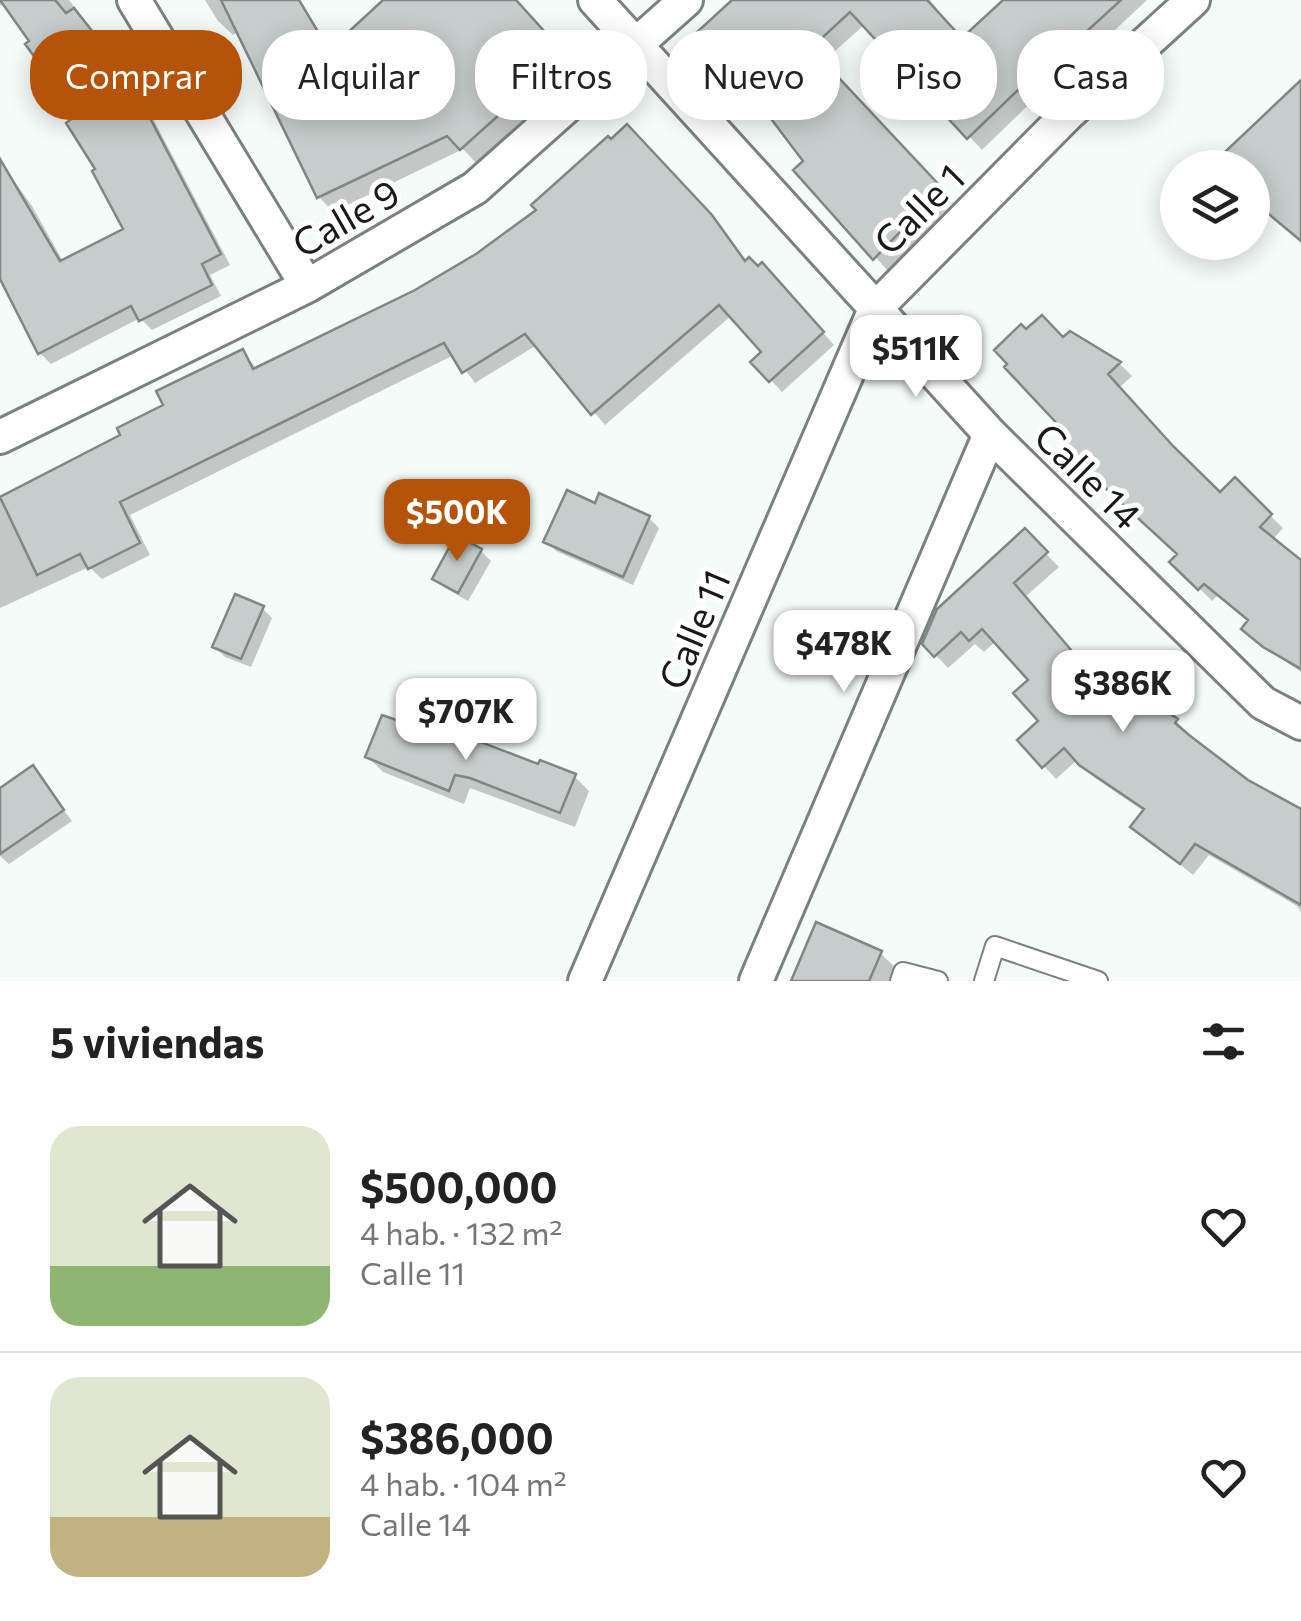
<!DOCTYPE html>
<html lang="es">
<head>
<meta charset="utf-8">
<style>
  :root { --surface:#fff; --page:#f2f2f2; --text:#222; --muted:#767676; --line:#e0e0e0; --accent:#b45309 }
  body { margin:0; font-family:Commissioner,sans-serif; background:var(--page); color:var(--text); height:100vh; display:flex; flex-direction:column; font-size:38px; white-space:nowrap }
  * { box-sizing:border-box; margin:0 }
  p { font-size:32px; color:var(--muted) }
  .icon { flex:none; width:55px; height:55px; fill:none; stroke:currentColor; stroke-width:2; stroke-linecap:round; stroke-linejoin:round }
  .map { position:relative; height:981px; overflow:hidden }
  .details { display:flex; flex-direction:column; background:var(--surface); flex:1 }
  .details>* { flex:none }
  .hud { position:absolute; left:30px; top:30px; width:1242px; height:90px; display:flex; gap:20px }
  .fabs { position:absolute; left:1160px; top:150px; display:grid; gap:20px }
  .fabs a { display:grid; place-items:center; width:110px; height:110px; border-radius:50%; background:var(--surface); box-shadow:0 5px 25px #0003; font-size:50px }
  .price { position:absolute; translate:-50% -85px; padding:0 22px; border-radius:20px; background:#fff; color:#222; font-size:32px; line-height:65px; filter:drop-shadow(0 2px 5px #0008) }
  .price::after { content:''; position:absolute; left:50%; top:60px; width:30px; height:22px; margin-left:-15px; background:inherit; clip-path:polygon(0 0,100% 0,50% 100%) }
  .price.current { background:var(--accent); color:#fff }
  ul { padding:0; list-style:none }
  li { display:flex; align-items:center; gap:30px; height:250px; padding:0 50px }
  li+li { border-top:2px solid var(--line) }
  li span { display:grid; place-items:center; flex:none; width:280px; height:200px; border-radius:30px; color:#555 }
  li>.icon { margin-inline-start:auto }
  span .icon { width:120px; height:120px; fill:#fffc; stroke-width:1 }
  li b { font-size:42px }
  h2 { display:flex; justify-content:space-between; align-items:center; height:120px; padding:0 50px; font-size:42px }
  .pill { padding:0 35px; border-radius:40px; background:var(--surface); box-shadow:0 5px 25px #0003; font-size:35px; line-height:90px }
  .pill.current { background:var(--accent); color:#fff }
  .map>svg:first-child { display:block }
</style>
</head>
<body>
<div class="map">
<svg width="1301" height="981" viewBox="0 0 1301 981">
  <rect width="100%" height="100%" fill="#f4fbf9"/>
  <path fill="#0003" d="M 0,0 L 69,0 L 139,92 L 230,265 L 210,275 L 221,296 L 152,330 L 140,318 L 51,364 L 40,353 L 8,289 L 0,281 L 0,161 L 32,206 L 64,263 L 127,230 L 98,170 L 81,115 L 33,41 L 3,3 L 0,6 Z
    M 205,0 L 294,0 L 331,51 L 385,0 L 512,0 L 566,58 L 531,90 L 542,103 L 476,163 L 463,149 L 333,212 L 319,197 L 239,31 L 233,35 L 218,21 Z
    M 736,0 L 930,0 L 962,40 L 1007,0 L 1147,0 L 1088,55 L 1084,51 L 982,150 L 865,24 L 822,63 L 953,202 L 888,271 L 797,170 L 807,161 L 769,112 L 767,114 L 754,101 Z
    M 627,128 L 724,230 L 747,262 L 774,277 L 834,345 L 782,392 L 754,362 L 765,352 L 732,315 L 605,425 L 537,345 L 475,383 L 454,355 L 130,515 L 150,555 L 102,579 L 89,567 L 0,608 L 0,498 L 106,447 L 243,352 L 257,369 L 417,292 L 477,256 L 539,210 Z
    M 1071,334 L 1120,364 L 1132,376 L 1119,388 L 1220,495 L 1235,481 L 1283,528 L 1272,540 L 1301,564 L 1301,672 L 1256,641 L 1251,621 L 1218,595 L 1212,601 L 1173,562 L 1180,555 L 1010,364 Z
    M 596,506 L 649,518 L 659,528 L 633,585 L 556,551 L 546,541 Z
    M 1025,532 L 1059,567 L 1025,597 L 1130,721 L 1176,721 L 1189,734 L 1187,737 L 1247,782 L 1301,812 L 1301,912 L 1297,906 L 1209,855 L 1193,875 L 1134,827 L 1145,812 L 1095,778 L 1077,760 L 1056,779 L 1020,740 L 1041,721 L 1032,680 L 996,641 L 984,652 L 975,644 L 948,668 L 925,644 Z
    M 481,551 L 491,561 L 468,601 L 445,588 L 435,578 Z
    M 262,608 L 272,618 L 251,667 L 225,657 L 215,647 Z
    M 368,757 L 540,767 L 574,776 L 589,791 L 575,827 L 470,788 L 464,804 L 383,772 Z
    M 32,768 L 72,821 L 9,864 L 0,856 L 0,791 Z
    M 880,953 L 900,972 L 896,981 L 794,981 Z"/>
  <path fill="#c7cdcc" stroke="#808684" stroke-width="2.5" d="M 0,0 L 55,0 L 66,13 L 74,8 L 129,78 L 221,254 L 202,264 L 212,285 L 139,321 L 131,306 L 38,354 L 0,279 L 0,159 L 60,261 L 123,229 L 92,171 L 95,169 L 66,123 L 77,115 L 25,44 L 29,41 Z
    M 221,0 L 299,0 L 329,50 L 383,0 L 516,0 L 554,42 L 518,74 L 530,87 L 460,150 L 447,136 L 317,198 Z
    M 732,0 L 927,0 L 962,38 L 1003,0 L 1121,0 L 1073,44 L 1070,40 L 967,139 L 850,12 L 811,48 L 942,188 L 873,260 L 793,170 L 803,161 L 756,99 L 752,103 L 720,67 L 724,64 L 696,33 Z
    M 1301,80 L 1301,241 L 1252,200 L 1252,168 L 1208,168 Z
    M 627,124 L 712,215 L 745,261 L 749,257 L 758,266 L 762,262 L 824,332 L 769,382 L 750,362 L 761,352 L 719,305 L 591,415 L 525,334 L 462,373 L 444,343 L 120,502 L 140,543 L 88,569 L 80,554 L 37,575 L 0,497 L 120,435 L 117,428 L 163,405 L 156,391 L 243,349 L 253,369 L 415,290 L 476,254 L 536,210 L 531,205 L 608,136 L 611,139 Z
    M 1042,315 L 1063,337 L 1070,331 L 1121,362 L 1108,374 L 1173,446 L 1220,492 L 1235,477 L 1272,514 L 1260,527 L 1301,560 L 1301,669 L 1263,647 L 1241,629 L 1248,620 L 1204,584 L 1198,590 L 1169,562 L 1177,554 L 1104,487 L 1059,435 L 1064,431 L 1004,367 L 1007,364 L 994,350 L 1021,324 L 1026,329 Z
    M 567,490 L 595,503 L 599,493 L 650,516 L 623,577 L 543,542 Z
    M 1025,528 L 1048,552 L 1014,583 L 1129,718 L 1145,696 L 1178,719 L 1175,723 L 1189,735 L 1248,780 L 1301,809 L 1301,905 L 1195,844 L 1180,864 L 1130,827 L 1144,809 L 1079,765 L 1064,748 L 1042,768 L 1017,740 L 1038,721 L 1013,693 L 1028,680 L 982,629 L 969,641 L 961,632 L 934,657 L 922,644 L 937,609 Z
    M 456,535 L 482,549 L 458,593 L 432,579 Z
    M 235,594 L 264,606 L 241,659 L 212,647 Z
    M 382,715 L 431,732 L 434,724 L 538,764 L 540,760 L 576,774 L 560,813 L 470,778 L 455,775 L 449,791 L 365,757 Z
    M 33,765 L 64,810 L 0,854 L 0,788 Z
    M 816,922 L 882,951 L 869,981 L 791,981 Z"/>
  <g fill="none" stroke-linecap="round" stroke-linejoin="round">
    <defs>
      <path id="service" d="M 900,981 L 903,972 L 938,981
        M 984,981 L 995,946 L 1098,981"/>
      <path id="minor" d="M 134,0 L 307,286
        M 595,0 L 990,434 L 1263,703 L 1301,723
        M 0,437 L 307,286 L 475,188 L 686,0
        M 585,981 L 875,309 L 1067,115 L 1193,0
        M 756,981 L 990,434"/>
    </defs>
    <use href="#service" stroke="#7b8180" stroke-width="22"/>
    <use href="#minor" stroke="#7b8180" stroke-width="38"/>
    <use href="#service" stroke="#fff" stroke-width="18"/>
    <use href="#minor" stroke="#fff" stroke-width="32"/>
  </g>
  <g text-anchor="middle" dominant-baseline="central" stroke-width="10" stroke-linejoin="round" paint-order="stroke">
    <g font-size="38" fill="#181a1a" stroke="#fff">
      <text transform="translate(918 208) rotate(-45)">Calle 1</text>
      <text transform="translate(345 217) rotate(-30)">Calle 9</text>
      <text transform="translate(1089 475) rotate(45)">Calle 14</text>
      <text transform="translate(693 629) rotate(-67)">Calle 11</text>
    </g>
  </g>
</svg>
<div class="fabs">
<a><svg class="icon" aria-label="layers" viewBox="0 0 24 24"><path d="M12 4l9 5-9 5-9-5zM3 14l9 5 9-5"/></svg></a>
</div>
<b class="price" style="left:916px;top:400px">$511K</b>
<b class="price current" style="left:457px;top:564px">$500K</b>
<b class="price" style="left:844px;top:695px">$478K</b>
<b class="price" style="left:1123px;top:735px">$386K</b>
<b class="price" style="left:466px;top:763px">$707K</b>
<div class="hud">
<a class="pill current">Comprar</a>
<a class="pill">Alquilar</a>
<a class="pill">Filtros</a>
<a class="pill">Nuevo</a>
<a class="pill">Piso</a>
<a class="pill">Casa</a>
</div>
</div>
<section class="details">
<h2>5 viviendas<svg class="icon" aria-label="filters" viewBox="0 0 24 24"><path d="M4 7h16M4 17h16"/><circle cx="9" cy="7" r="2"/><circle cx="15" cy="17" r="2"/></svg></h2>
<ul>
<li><span style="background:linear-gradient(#dfe7d0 70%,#8fb573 0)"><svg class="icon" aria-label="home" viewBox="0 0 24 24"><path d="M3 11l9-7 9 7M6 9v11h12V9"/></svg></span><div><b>$500,000</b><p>4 hab. · 132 m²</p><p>Calle 11</p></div><svg class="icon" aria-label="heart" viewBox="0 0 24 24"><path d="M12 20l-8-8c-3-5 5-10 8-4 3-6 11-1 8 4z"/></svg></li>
<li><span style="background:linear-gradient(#dfe7d0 70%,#c2b280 0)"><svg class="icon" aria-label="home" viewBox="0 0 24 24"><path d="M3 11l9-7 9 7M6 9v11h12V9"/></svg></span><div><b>$386,000</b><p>4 hab. · 104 m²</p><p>Calle 14</p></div><svg class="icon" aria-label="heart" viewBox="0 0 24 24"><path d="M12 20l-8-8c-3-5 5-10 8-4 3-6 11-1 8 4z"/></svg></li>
</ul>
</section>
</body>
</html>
